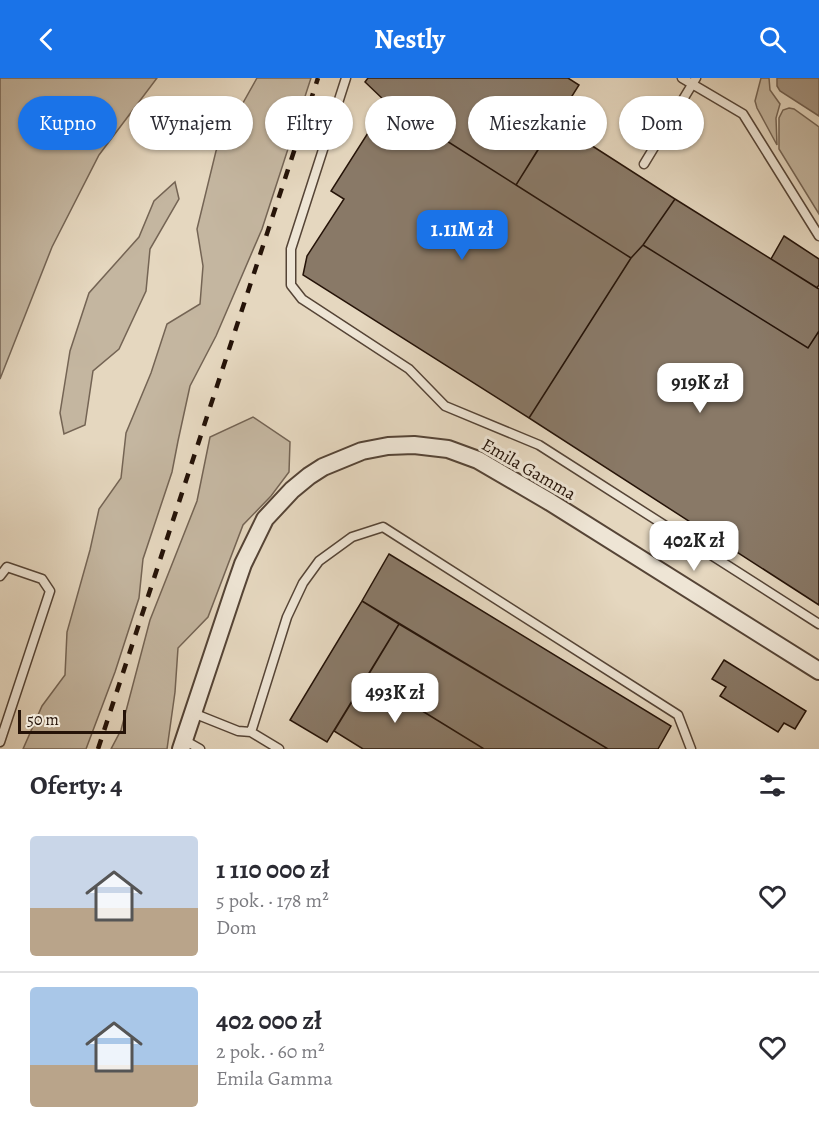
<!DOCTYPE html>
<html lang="pl">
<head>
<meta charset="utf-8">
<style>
  :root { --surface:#fff; --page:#f2f2f3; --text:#2b2b33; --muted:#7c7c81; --line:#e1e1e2; --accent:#1a73e8 }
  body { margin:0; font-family:Alegreya,serif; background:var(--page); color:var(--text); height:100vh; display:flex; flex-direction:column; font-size:22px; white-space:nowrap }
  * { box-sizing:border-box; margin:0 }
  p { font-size:20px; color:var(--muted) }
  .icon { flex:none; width:33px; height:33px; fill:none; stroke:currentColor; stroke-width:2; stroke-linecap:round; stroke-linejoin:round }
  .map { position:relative; height:671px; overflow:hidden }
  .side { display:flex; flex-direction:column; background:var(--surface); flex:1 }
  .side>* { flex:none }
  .hud { position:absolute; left:18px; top:18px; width:783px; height:54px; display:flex; gap:12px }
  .scale { position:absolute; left:18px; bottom:15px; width:108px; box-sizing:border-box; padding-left:6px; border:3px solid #251308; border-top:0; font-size:16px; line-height:21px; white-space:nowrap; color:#251308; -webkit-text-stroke:4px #eee5d5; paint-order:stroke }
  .price { position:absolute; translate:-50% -51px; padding:0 14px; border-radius:12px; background:#fff; color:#222; font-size:20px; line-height:39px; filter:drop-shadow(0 2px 3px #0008) }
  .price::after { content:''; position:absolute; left:50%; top:36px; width:18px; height:14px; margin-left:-9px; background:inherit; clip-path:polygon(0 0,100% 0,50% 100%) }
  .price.active { background:var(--accent); color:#fff }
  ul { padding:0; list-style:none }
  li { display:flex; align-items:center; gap:18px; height:150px; padding:0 30px }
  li+li { border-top:2px solid var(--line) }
  li span { display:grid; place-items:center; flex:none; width:168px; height:120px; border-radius:6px; color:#555 }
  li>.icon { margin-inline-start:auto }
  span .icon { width:72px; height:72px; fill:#fffc; stroke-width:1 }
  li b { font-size:26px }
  h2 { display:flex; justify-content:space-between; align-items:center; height:72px; padding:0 30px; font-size:26px }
  .tag { padding:0 21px; border-radius:27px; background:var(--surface); box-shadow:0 2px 4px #0004; font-size:21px; line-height:54px }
  .tag.active { background:var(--accent); color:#fff }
  header { display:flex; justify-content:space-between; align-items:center; height:78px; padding:0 30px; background:var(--accent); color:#fff; font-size:27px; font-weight:700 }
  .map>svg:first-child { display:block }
</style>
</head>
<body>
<header><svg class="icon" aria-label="back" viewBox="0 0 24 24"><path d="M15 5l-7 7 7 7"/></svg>Nestly<svg class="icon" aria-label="search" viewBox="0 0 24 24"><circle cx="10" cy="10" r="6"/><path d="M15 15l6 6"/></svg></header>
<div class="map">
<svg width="819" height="671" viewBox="0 0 819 671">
  <rect width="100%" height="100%" fill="#e5d7bf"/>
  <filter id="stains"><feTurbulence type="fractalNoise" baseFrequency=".00333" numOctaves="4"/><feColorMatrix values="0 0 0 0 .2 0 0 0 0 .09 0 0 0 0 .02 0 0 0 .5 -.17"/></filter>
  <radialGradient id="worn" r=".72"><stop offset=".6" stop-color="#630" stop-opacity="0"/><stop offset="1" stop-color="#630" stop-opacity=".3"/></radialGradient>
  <path fill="#c4b6a0" stroke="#746454" stroke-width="1.5" d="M 0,0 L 157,0 L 99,77 L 52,169 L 0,301 Z
    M 257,0 L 311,0 L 262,151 L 216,258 L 190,308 L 178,363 L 172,394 L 143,481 L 139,520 L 115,594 L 86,671 L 23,671 L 42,628 L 65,597 L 67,554 L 90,472 L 99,431 L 121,400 L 126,355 L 151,295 L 167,246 L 200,226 L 203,188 L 197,151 L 216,73 Z
    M 761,0 L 769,0 L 770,12 L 780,26 L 776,40 L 777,67 L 757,30 L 755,23 Z
    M 789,30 L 794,31 L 819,49 L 819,136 L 779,71 L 779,40 L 783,32 Z
    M 175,104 L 179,121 L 150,171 L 146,213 L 119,271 L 93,293 L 85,347 L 64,356 L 60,335 L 70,273 L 89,215 L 139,159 L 154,123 Z
    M 253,339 L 290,364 L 289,394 L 271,418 L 243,447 L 208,539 L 178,570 L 175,614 L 167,671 L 111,671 L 121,652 L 150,542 L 197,423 L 210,359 Z"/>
  <path fill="#a49481" stroke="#716051" stroke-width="1.5" d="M 777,0 L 819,0 L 819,38 L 780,13 L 777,8 Z"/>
  <path fill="#897967" stroke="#251308" stroke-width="1.5" d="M 368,0 L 568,0 L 579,7 L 516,107 L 387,25 L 365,4 Z
    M 387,25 L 631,180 L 529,340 L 303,197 L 307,178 L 344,121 L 331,113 Z
    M 555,44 L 675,121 L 643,167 L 631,180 L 516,107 Z
    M 675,121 L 819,211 L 819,253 L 808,270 L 643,167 Z
    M 784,158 L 819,181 L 819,207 L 817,210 L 771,181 Z
    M 643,167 L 808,270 L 819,253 L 819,527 L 529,340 L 631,180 Z
    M 389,476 L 671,648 L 658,671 L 608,671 L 362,523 Z
    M 362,523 L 399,546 L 327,664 L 290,642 Z
    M 399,546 L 608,671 L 484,671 L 367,599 Z
    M 724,582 L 806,633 L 795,651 L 784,645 L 778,654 L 720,618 L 726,609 L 712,601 Z
    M 367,599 L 484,671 L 363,671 L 334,653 Z"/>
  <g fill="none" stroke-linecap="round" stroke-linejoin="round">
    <defs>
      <path id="lane" d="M 346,0 L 291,171 L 291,207 L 302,221 L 409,291 L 445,328 L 539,367 L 819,546
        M 682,0 L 743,36 L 819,158
        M 644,86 L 696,0
        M 0,498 L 7,489 L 42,501 L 50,513 L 0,664
        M 193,635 L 238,653 L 251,654 L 279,671
        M 251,654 L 287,539 L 303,505 L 319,483 L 352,459 L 383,449 L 678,637 L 691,671
        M 184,662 L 200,671"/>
      <path id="street" d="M 181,671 L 234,512 L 243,486 L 265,441 L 292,412 L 309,398 L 323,389 L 362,373 L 388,368 L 414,367 L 448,371 L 478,382 L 550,424 L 819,593"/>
    </defs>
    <use href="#lane" stroke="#554436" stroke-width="11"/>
    <use href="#street" stroke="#554436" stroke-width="20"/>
    <use href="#lane" stroke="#eee5d5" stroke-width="8"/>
    <use href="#street" stroke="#eee5d5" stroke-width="16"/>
    <path stroke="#251308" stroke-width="4.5" stroke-dasharray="10 10" stroke-linecap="butt" d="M 98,671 L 318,0"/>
  </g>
  <g text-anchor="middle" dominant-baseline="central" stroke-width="6" stroke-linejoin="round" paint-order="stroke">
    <g font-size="18" fill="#251308" stroke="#eee5d5">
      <text transform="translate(529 391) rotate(30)">Emila Gamma</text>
    </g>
  </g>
  <rect width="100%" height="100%" filter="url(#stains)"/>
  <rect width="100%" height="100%" fill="url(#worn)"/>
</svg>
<div class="scale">50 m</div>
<b class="price active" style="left:462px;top:183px">1.11M zł</b>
<b class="price" style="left:700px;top:336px">919K zł</b>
<b class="price" style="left:694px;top:494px">402K zł</b>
<b class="price" style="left:395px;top:646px">493K zł</b>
<div class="hud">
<a class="tag active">Kupno</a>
<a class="tag">Wynajem</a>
<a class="tag">Filtry</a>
<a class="tag">Nowe</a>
<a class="tag">Mieszkanie</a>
<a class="tag">Dom</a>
</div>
</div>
<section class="side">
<h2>Oferty: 4<svg class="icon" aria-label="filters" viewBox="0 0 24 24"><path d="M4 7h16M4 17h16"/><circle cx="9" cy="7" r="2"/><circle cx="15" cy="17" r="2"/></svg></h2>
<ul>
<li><span style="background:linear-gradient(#c9d6e8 60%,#b9a48a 0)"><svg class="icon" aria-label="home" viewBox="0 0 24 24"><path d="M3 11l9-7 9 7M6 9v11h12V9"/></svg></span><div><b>1 110 000 zł</b><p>5 pok. · 178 m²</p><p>Dom</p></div><svg class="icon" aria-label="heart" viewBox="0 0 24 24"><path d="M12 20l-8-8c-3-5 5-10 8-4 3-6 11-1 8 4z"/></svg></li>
<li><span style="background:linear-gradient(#a9c7e8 65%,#b9a48a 0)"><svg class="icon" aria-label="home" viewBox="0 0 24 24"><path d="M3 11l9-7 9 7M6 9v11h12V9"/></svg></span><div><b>402 000 zł</b><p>2 pok. · 60 m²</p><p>Emila Gamma</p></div><svg class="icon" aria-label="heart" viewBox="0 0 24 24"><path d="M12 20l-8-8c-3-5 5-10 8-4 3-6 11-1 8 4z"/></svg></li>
</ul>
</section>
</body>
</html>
